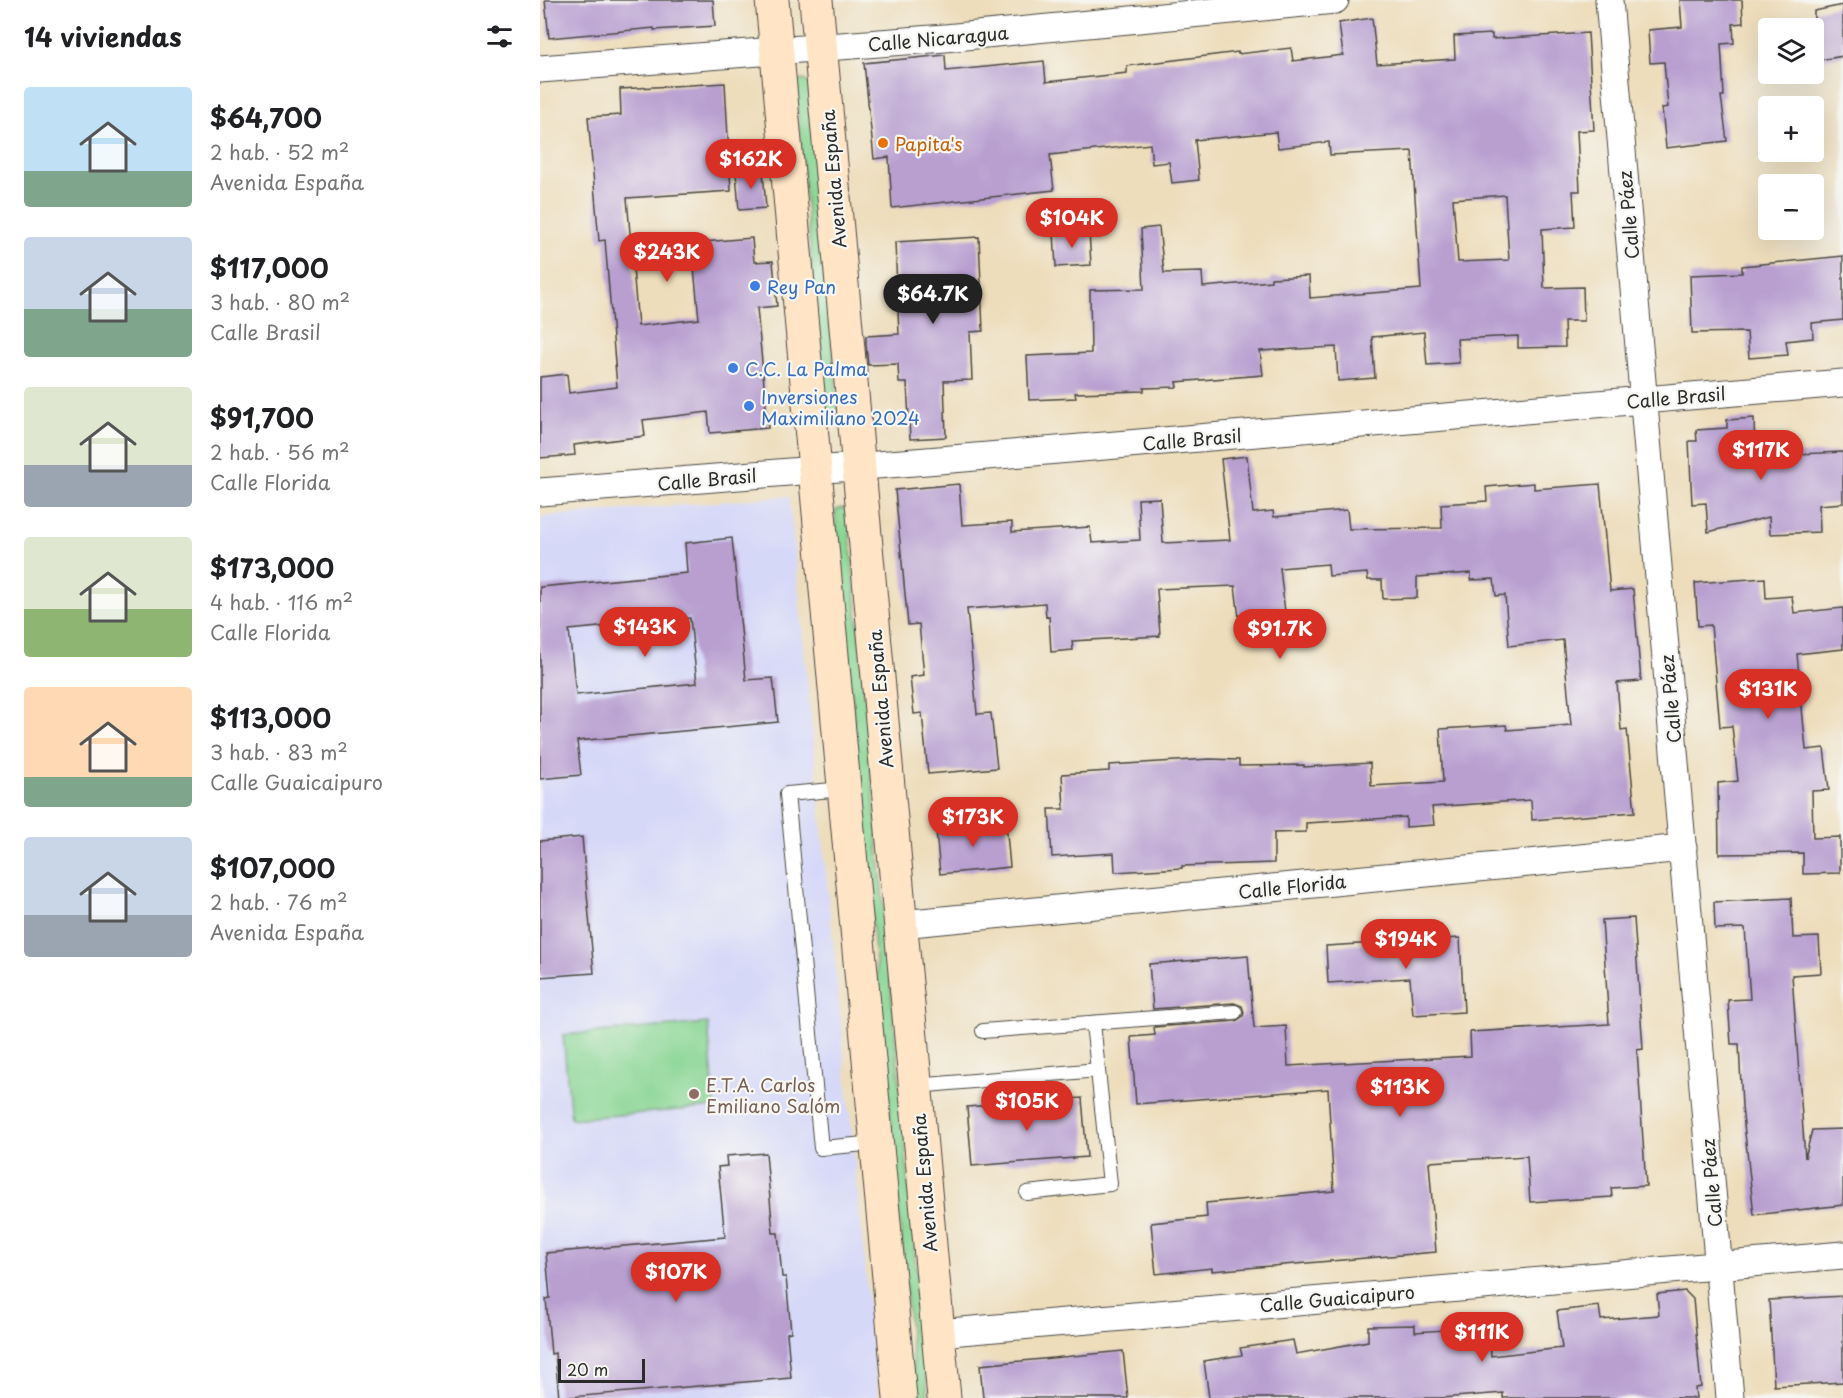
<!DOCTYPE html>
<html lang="es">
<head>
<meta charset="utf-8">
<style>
  :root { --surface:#fff; --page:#f2f2f2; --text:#202124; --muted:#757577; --accent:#d93025 }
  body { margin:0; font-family:"Playpen Sans",sans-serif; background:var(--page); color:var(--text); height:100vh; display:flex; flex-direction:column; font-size:22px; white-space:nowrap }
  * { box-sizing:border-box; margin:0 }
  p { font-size:20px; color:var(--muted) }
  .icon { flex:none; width:33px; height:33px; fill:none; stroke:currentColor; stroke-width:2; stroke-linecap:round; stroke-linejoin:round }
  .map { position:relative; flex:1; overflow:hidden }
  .sheet { display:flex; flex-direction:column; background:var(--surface); width:540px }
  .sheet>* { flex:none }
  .tools { position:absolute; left:1218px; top:18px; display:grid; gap:12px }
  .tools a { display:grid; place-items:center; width:66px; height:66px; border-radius:6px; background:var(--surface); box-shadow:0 6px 24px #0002; font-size:30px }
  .scale { position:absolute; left:18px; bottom:15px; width:87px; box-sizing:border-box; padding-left:6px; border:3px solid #2b2b2b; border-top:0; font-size:16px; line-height:21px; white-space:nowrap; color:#2b2b2b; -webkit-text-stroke:4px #f6f6f2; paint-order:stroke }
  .price { position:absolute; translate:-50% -51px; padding:0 14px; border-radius:21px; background:var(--accent); color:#fff; font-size:20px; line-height:39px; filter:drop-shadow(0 2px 3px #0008) }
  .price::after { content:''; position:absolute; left:50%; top:36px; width:18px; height:14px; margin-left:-9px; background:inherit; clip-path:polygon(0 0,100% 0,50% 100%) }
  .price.selected { background:#222; color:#fff }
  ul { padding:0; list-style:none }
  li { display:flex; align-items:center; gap:18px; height:150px; padding:0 24px }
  li span { display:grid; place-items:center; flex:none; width:168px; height:120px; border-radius:6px; color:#555 }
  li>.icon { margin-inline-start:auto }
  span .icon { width:72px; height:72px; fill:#fffc; stroke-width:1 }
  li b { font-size:26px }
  h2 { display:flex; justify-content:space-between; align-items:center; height:72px; padding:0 24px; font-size:26px }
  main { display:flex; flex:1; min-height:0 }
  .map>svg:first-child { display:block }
</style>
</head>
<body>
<main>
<section class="sheet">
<h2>14 viviendas<svg class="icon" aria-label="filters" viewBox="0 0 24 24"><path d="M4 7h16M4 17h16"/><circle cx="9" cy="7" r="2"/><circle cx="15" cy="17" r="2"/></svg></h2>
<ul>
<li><span style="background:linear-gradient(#bfe0f5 70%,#7fa58c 0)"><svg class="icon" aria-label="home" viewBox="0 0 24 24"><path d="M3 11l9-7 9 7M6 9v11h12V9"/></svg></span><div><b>$64,700</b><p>2 hab. · 52 m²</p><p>Avenida España</p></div></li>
<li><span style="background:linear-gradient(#c9d6e8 60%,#7fa58c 0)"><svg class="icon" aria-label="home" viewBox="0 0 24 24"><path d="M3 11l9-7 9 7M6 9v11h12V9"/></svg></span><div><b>$117,000</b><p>3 hab. · 80 m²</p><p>Calle Brasil</p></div></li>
<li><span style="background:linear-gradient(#dfe7d0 65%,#9aa5b1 0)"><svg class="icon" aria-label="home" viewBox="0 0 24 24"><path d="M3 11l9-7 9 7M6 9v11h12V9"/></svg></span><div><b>$91,700</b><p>2 hab. · 56 m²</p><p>Calle Florida</p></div></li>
<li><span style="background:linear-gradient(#dfe7d0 60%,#8fb573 0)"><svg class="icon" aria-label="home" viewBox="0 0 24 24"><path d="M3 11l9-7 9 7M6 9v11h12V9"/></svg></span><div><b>$173,000</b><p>4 hab. · 116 m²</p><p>Calle Florida</p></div></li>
<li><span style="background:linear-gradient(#ffd9b3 75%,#7fa58c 0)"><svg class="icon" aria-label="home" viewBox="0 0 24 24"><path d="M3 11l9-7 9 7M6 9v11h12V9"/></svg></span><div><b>$113,000</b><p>3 hab. · 83 m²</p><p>Calle Guaicaipuro</p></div></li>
<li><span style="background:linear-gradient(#c9d6e8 65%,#9aa5b1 0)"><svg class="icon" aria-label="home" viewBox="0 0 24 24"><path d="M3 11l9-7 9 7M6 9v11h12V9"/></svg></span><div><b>$107,000</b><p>2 hab. · 76 m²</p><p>Avenida España</p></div></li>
</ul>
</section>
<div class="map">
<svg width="1303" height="1398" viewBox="0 0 1303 1398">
  <rect width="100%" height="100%" fill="#f6f6f2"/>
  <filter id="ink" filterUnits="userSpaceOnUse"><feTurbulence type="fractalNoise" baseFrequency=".0167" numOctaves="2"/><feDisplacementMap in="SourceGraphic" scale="12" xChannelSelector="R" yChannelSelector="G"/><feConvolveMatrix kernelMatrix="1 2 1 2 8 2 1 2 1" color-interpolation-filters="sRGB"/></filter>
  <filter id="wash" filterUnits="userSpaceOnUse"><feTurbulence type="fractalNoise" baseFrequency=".008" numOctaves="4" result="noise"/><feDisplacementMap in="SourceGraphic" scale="24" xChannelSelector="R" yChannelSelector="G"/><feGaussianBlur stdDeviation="1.35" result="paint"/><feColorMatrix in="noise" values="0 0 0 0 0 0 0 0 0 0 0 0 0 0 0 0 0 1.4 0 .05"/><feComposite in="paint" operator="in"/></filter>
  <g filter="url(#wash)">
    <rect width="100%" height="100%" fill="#edddbb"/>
    <path fill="#d6d8f8" d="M 249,496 L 338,1398 L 0,1398 L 0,517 Z"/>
    <path fill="#8ad694" stroke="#5a8060" stroke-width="1.5" d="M 262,80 L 266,81 L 269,85 L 298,408 L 297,413 L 292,415 L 288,414 L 285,410 L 255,86 L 257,82 Z
      M 301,508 L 306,509 L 308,513 L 388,1398 L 376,1398 L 295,515 L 296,510 Z
      M 168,1023 L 175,1107 L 31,1119 L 23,1035 Z"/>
    <g id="blocks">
      <path fill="#b89fd0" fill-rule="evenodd" d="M 5,0 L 173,0 L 175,26 L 114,30 L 114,28 L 9,38 Z
        M 1140,0 L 1202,0 L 1203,23 L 1193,24 L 1194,43 L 1181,44 L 1184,96 L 1181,96 L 1187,141 L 1126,148 L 1122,108 L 1128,107 L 1124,62 L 1110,63 L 1108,30 L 1142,27 Z
        M 1303,5 L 1303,56 L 1274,61 L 1274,11 Z
        M 832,18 L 837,64 L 915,59 L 914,36 L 952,34 L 952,39 L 1048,33 L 1054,130 L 1037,131 L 1040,191 L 1033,191 L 1035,227 L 1002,229 L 1004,288 L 1043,287 L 1044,321 L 1024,321 L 1025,347 L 978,348 L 978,336 L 917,339 L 919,363 L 887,365 L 884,332 L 832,337 L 835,378 L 798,381 L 796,347 L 720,351 L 723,375 L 636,382 L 637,387 L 604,388 L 604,391 L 535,393 L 536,398 L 489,400 L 487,356 L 551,353 L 550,290 L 604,289 L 601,229 L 619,227 L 624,273 L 662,272 L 663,287 L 731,281 L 731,278 L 769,276 L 770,298 L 881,289 L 872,151 L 790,155 L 789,142 L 738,148 L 736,132 L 655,140 L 659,180 L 632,183 L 629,162 L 612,164 L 610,144 L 510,155 L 514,190 L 352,208 L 349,157 L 334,159 L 324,63 L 405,55 L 406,71 L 504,61 L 506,82 L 587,73 L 587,66 L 698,52 L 698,54 L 751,48 L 753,61 L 803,55 L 799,23 ZM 965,195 L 969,260 L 918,262 L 913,199 Z
        M 185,83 L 191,191 L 87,198 L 98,326 L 159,319 L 154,268 L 165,267 L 163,242 L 212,238 L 214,262 L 233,261 L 237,306 L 217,308 L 228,428 L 170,433 L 168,412 L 103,420 L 105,436 L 34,445 L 35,455 L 0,458 L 0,377 L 27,374 L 29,393 L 77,387 L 65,240 L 59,241 L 48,117 L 81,115 L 80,89 Z
        M 223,171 L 226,208 L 199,210 L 196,173 Z
        M 549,231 L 551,265 L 516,267 L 514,233 Z
        M 439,237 L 443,331 L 430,332 L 432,380 L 404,381 L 406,437 L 370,439 L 367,383 L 359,383 L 358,364 L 328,365 L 326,345 L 326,336 L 359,334 L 355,242 Z
        M 1303,256 L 1303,320 L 1272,323 L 1273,338 L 1246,341 L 1248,355 L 1209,358 L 1207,332 L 1152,333 L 1150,275 L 1202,273 L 1202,266 Z
        M 1214,418 L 1215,456 L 1303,452 L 1303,503 L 1279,505 L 1280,532 L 1230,534 L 1229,517 L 1168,532 L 1166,503 L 1152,504 L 1149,441 L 1157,441 L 1156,430 L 1187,428 L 1187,420 Z
        M 707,456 L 713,513 L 733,511 L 734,517 L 807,510 L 809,529 L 902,528 L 901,504 L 947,501 L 946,487 L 994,483 L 994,489 L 1060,484 L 1070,591 L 1093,589 L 1101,681 L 1077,683 L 1081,730 L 1087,729 L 1095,812 L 992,820 L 991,800 L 892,807 L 894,825 L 866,827 L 866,817 L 766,823 L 766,832 L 734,833 L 734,863 L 642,866 L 642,868 L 575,872 L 574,853 L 512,857 L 509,809 L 524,809 L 522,774 L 569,771 L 569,765 L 670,759 L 699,760 L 699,766 L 764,765 L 764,767 L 830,763 L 831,786 L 903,782 L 900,729 L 966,725 L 967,730 L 1031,725 L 1023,640 L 969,646 L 965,595 L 956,596 L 954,579 L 931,580 L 931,573 L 877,577 L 877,598 L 843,599 L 842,580 L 828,580 L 827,573 L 789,576 L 788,564 L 740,568 L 746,621 L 700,626 L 695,586 L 617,589 L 620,636 L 532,641 L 533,650 L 511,652 L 509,616 L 506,617 L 505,603 L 427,609 L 437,714 L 451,713 L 457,768 L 388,774 L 382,713 L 374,714 L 370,677 L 384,675 L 379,624 L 368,625 L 355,490 L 419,484 L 422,525 L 472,522 L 472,532 L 550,527 L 552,543 L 600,540 L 598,499 L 620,498 L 623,543 L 690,540 L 681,459 Z
        M 192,538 L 206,680 L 233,678 L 238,722 L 37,741 L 41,775 L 0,779 L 0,587 L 147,573 L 145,543 ZM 150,618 L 157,683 L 36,695 L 29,630 Z
        M 1225,578 L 1226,598 L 1252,596 L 1254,613 L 1303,608 L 1303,649 L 1257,654 L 1266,750 L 1284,748 L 1289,790 L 1272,791 L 1273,838 L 1300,837 L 1300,873 L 1263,874 L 1263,853 L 1179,854 L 1178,783 L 1198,781 L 1192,726 L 1180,727 L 1171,625 L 1158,626 L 1155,583 Z
        M 466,823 L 470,867 L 400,874 L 396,830 Z
        M 42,837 L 54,973 L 0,977 L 0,841 Z
        M 1251,898 L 1253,938 L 1279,937 L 1281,973 L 1252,975 L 1265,1158 L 1272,1130 L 1303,1129 L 1303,1205 L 1214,1215 L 1202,1106 L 1199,1044 L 1191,1044 L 1188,1000 L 1210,999 L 1205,928 L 1175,929 L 1174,902 Z
        M 1094,918 L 1103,1049 L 1097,1050 L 1106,1186 L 1071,1188 L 1072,1197 L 990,1202 L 987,1156 L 889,1162 L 896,1252 L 672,1271 L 672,1268 L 616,1274 L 611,1223 L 667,1217 L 666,1203 L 794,1191 L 788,1089 L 596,1104 L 591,1037 L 615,1035 L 614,1027 L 696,1021 L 703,1016 L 704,1012 L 702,1006 L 694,1003 L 613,1009 L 609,964 L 708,956 L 714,1028 L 746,1026 L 748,1066 L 931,1056 L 930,1032 L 1069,1024 L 1062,920 Z
        M 920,938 L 924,1012 L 873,1015 L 870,978 L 788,983 L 786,946 Z
        M 542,1098 L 547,1157 L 432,1166 L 427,1107 Z
        M 226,1153 L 233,1233 L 238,1233 L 242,1277 L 246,1277 L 251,1332 L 247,1333 L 251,1378 L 19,1398 L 15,1353 L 11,1354 L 6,1299 L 10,1298 L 6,1253 L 185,1237 L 178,1167 L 187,1166 L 186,1156 Z
        M 1145,1291 L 1153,1299 L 1161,1387 L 1155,1388 L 1156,1398 L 963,1398 L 963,1393 L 901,1398 L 669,1398 L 664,1361 L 702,1355 L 700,1348 L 753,1340 L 756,1354 L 828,1341 L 828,1326 L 875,1325 L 875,1332 L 950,1327 L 951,1356 L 1022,1348 L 1017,1311 L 1059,1306 L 1061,1320 L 1119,1315 L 1117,1294 Z
        M 1303,1296 L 1303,1382 L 1234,1386 L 1229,1300 Z
        M 583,1351 L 588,1398 L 443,1398 L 440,1365 Z"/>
    </g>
  </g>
  <g filter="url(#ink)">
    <use href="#blocks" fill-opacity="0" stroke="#484641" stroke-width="1.5"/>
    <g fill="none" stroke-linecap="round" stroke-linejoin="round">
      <defs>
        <path id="service" d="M 304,789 L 247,794 L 281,1148 L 337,1143
          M 443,1031 L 695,1012
          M 376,1086 L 558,1070
          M 487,1193 L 570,1184 L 553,1023"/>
        <path id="minor" d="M 1069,0 L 1190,1398
          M 0,69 L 405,38 L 795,0
          M 0,492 L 424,458 L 1303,383
          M 361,924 L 1143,848
          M 398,1333 L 1303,1255"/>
        <path id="secondary" d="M 232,0 L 360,1398
          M 276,0 L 404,1398"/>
      </defs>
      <use href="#service" stroke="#484641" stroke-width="16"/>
      <use href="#minor" stroke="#484641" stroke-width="29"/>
      <use href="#secondary" stroke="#484641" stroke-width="35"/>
      <use href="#service" stroke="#fff" stroke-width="14"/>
      <use href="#minor" stroke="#fff" stroke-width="27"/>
      <use href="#secondary" stroke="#ffe4c6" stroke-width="33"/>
    </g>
  </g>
  <circle fill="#e8710a" stroke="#f6f6f2" stroke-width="2" cx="343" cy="143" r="6"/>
  <g fill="#3f7fe0" stroke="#f6f6f2" stroke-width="2">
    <circle cx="215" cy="286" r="6"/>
    <circle cx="193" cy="368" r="6"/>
    <circle cx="209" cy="406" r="6"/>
  </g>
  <circle fill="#8d6e63" stroke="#f6f6f2" stroke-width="2" cx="154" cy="1094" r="6"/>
  <g text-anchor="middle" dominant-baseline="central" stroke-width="4.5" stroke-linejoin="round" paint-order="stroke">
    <g font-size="18" fill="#2b2b2b" stroke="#f6f6f2">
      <text transform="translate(398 38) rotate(-5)">Calle Nicaragua</text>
      <text transform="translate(293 179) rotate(-95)">Avenida España</text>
      <text transform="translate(1088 215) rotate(-95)">Calle Páez</text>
      <text transform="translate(1136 397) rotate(-5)">Calle Brasil</text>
      <text transform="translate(652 439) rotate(-5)">Calle Brasil</text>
      <text transform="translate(167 479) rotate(-5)">Calle Brasil</text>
      <text transform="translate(340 699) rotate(-95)">Avenida España</text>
      <text transform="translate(1130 699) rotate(-95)">Calle Páez</text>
      <text transform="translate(752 886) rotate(-6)">Calle Florida</text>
      <text transform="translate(384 1183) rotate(-95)">Avenida España</text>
      <text transform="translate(1171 1183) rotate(-95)">Calle Páez</text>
      <text transform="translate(797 1298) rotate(-5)">Calle Guaicaipuro</text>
    </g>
    <g font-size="18" fill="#c56008" stroke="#f6f6f2" text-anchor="start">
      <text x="355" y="143">Papita's</text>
    </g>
    <g font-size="18" fill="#366cbe" stroke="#f6f6f2" text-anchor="start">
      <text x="227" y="286">Rey Pan</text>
      <text x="205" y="368">C.C. La Palma</text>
      <text x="221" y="396">Inversiones<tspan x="221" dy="21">Maximiliano 2024</tspan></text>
    </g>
    <g font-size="18" fill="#785e54" stroke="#f6f6f2" text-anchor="start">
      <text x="166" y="1084">E.T.A. Carlos<tspan x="166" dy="21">Emiliano Salóm</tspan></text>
    </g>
  </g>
</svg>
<div class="tools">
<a><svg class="icon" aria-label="layers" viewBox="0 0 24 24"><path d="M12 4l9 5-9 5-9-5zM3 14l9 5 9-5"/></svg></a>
<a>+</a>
<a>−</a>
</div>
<div class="scale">20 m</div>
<b class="price" style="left:211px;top:190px">$162K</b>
<b class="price" style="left:532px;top:249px">$104K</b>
<b class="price" style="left:127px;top:283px">$243K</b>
<b class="price selected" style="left:393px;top:325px">$64.7K</b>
<b class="price" style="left:1221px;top:481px">$117K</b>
<b class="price" style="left:105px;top:658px">$143K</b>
<b class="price" style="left:740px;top:660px">$91.7K</b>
<b class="price" style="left:1228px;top:720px">$131K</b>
<b class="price" style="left:433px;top:848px">$173K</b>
<b class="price" style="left:866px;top:970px">$194K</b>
<b class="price" style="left:860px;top:1118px">$113K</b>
<b class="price" style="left:487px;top:1132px">$105K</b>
<b class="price" style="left:136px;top:1303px">$107K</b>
<b class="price" style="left:942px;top:1363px">$111K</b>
</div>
</main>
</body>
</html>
